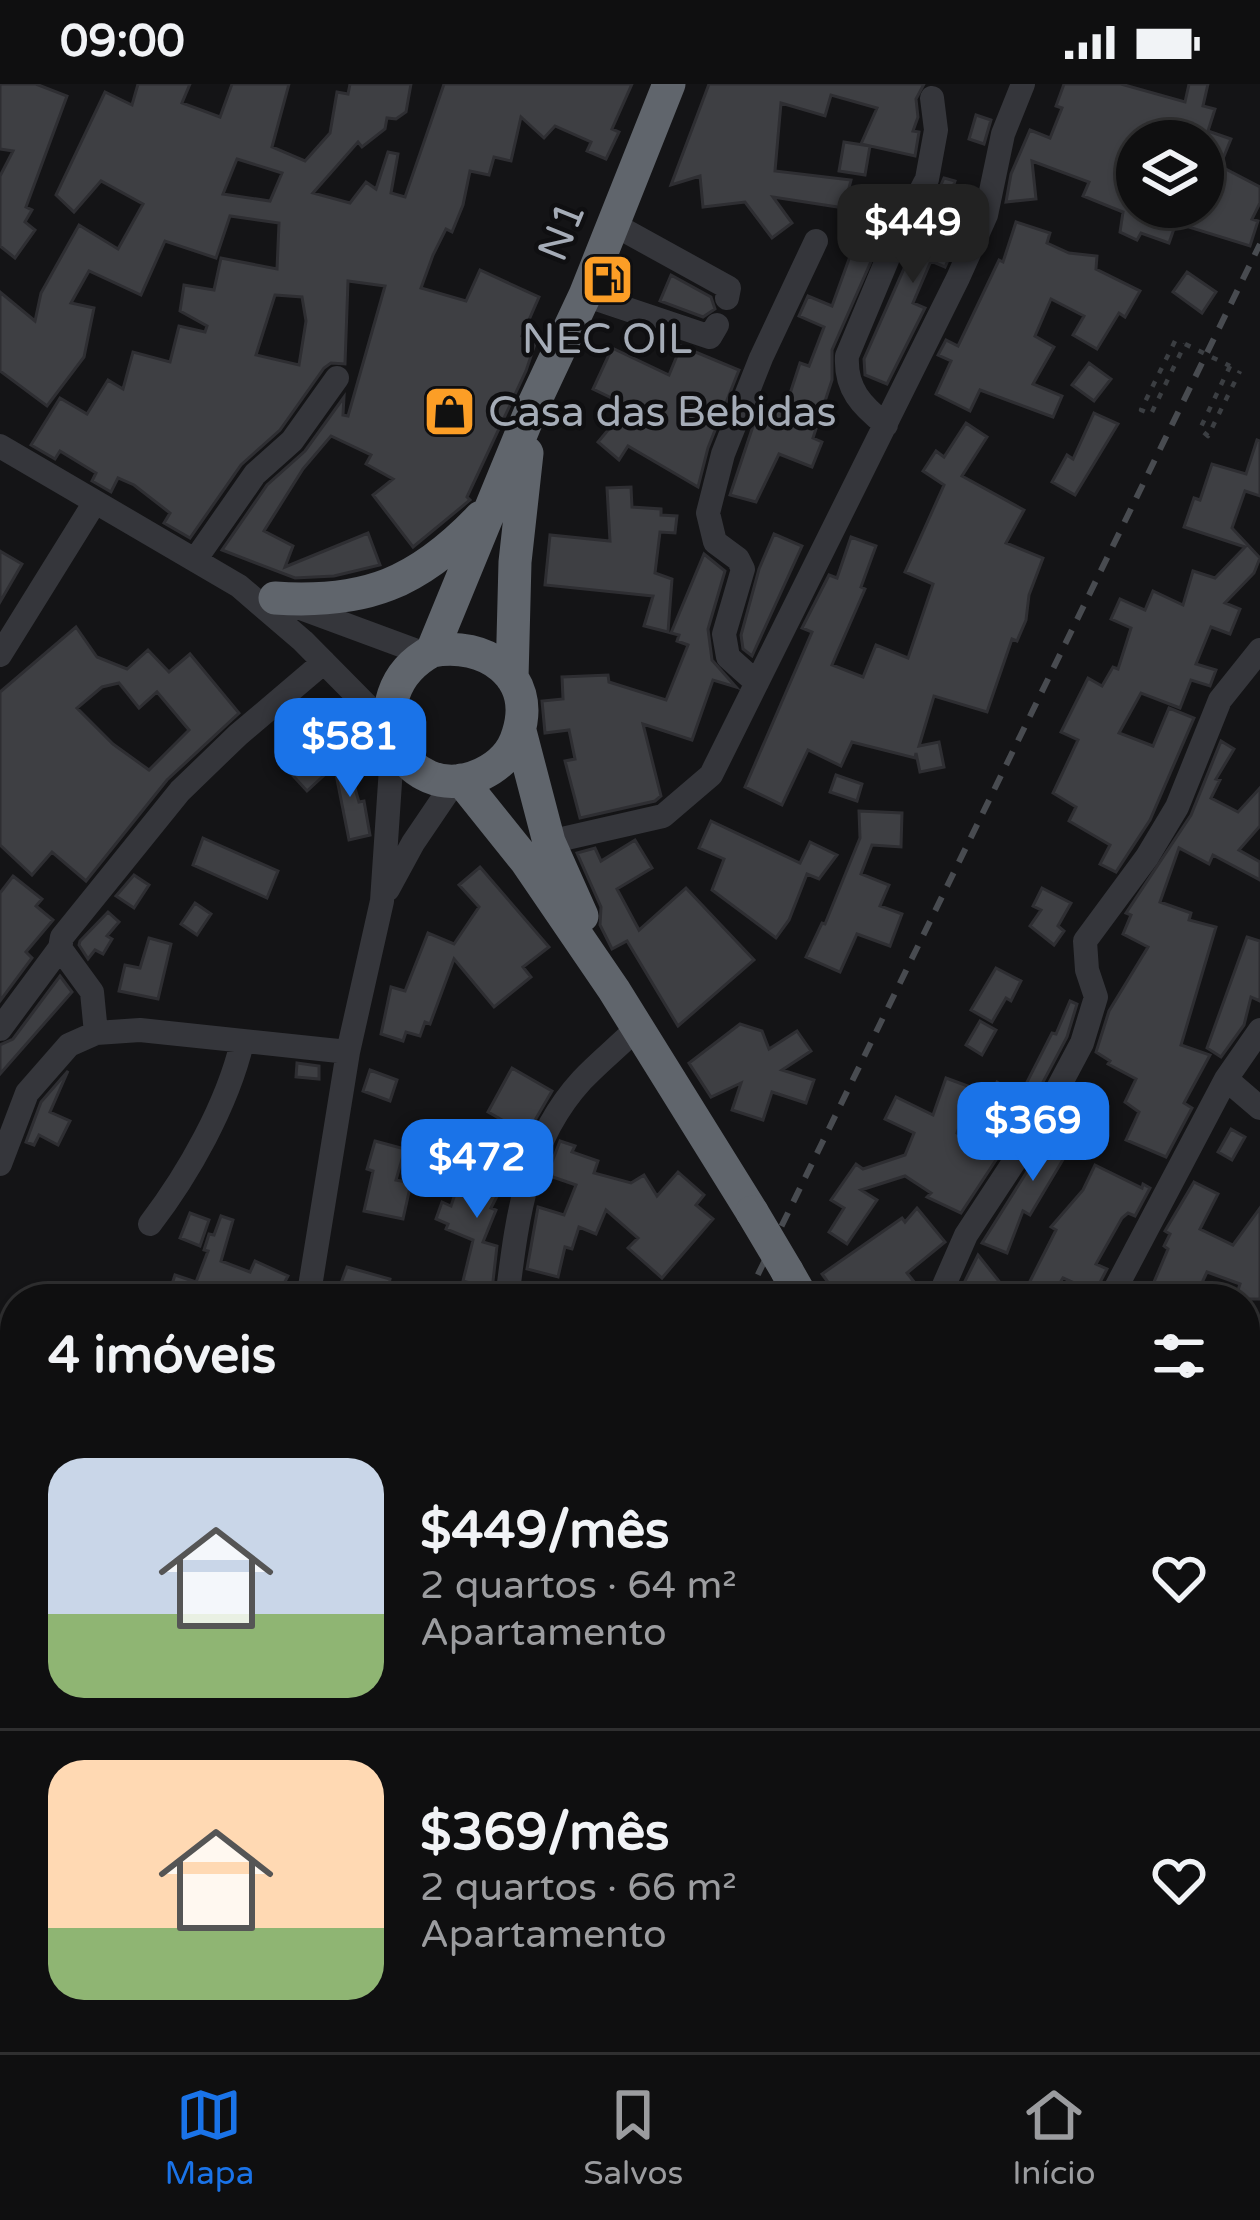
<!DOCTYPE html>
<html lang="pt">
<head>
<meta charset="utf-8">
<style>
  :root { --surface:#0f0f10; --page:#181819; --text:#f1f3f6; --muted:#9b9c9f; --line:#2f2f30; --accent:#1a73e8 }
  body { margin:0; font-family:"Varela Round",sans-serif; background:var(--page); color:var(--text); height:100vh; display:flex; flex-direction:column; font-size:45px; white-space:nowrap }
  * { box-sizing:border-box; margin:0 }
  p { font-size:39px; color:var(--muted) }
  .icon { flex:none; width:66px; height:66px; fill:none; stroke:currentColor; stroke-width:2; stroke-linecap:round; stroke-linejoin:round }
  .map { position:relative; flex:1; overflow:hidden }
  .side { position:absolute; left:0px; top:1200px; width:1260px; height:768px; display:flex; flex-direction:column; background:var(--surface); border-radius:48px 48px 0 0; box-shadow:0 3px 9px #0004,0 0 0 3px var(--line) }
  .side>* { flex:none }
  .tools { position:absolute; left:1116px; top:36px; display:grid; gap:24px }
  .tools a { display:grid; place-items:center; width:108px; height:108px; border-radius:50%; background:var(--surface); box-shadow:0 3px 9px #0004,0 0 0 3px var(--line); font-size:60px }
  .price { position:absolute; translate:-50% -102px; padding:0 27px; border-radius:24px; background:var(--accent); color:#fff; font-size:39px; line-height:78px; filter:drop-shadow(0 3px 6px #0008) }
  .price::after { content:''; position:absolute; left:50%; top:72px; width:36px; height:27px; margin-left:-18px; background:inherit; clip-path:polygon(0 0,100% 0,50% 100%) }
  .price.current { background:#222; color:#fff }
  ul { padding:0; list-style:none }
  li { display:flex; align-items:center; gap:36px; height:300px; padding:0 48px }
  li+li { border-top:3px solid var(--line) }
  li span { display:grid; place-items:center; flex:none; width:336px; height:240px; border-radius:36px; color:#555 }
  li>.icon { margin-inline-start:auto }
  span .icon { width:144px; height:144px; fill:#fffc; stroke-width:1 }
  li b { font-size:51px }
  h2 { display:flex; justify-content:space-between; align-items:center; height:144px; padding:0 48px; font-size:51px }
  .status { display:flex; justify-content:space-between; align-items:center; height:84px; padding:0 60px; background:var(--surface); direction:ltr }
  .status svg { height:33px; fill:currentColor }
  .tabs { display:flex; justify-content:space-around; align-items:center; height:168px; border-top:3px solid var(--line); background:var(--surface); font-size:33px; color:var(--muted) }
  .tabs a { display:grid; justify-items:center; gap:6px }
  .tabs .current { color:var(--accent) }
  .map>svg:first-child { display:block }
</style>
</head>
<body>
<div class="status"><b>09:00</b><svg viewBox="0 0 49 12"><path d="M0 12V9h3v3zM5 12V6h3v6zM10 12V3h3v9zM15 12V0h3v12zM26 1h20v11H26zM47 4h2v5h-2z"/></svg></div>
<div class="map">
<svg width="1260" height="1968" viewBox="0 0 1260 1968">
  <rect width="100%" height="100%" fill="#141416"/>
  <path fill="#3e3f43" stroke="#2e2e32" stroke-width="3" fill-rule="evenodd" d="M 0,0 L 36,0 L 67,12 L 26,123 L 32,126 L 25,138 L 35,146 L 15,174 L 0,162 L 0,92 L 13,67 L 0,65 Z
    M 138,0 L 190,0 L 182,19 L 220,33 L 232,0 L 289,0 L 272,63 L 305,77 L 330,49 L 337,8 L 348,10 L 350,0 L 411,0 L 406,28 L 396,35 L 387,34 L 385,45 L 362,63 L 358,58 L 313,109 L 350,119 L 366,98 L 376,105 L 388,68 L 398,70 L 391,109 L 405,113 L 444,0 L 632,0 L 612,45 L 619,48 L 606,75 L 587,67 L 591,58 L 555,42 L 544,54 L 521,33 L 511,77 L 494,73 L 489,91 L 470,87 L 463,121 L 452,148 L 446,145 L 433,171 L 421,204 L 466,217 L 480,186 L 539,213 L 522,252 L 536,257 L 526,287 L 467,413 L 470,416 L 413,463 L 373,411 L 393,395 L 366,380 L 371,371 L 331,352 L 303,385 L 264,447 L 293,462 L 285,483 L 368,449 L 380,481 L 334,492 L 295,494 L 222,466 L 267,401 L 305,367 L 344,313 L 343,331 L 348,332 L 385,202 L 348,197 L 345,280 L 331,279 L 324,284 L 280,346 L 241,381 L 190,454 L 164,439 L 170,429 L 134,401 L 118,394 L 111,408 L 92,397 L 96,389 L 60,367 L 55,375 L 31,361 L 60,314 L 87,330 L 108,296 L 123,305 L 133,268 L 170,278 L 179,242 L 205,248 L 207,242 L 180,227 L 184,201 L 214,206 L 221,174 L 277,185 L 279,139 L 230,132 L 216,174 L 165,157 L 141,211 L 89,187 L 71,219 L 94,224 L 84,273 L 47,322 L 0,287 L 0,208 L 35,237 L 41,209 L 79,141 L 118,165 L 143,120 L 101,97 L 74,128 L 56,111 L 105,8 L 132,21 ZM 237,75 L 282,89 L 270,117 L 223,110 ZM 275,211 L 302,213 L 306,237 L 299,281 L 256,271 Z
    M 709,0 L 924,0 L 916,15 L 918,33 L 913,47 L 919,48 L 915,72 L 861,60 L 877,24 L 831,11 L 825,32 L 781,19 L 775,87 L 851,96 L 844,124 L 773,113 L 792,139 L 772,154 L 745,118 L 703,123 L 700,92 L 671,101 Z
    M 1064,0 L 1121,0 L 1185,18 L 1189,0 L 1208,0 L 1203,22 L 1215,25 L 1208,47 L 1231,55 L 1220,82 L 1260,103 L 1260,119 L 1252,135 L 1258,137 L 1250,162 L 1176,139 L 1169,159 L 1141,149 L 1137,156 L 1120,148 L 1123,128 L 1083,112 L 1089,98 L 1032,77 L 1036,115 L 1006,118 L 1011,90 L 1030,46 L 1050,54 L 1062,24 L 1056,22 ZM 1137,57 L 1203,57 L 1203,123 L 1137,123 Z
    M 976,31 L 991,36 L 984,60 L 969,55 Z
    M 844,58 L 870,62 L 865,91 L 839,87 Z
    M 944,94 L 955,97 L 946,125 L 967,134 L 945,183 L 931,177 L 913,219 L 925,224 L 887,300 L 865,291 L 864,275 Z
    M 883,104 L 900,112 L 832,266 L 832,296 L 813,354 L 822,358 L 812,383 L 779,370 L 756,418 L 730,411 L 760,321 L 784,328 L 800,279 L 809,282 L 824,243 L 799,232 L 808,212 L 832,222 L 849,175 Z
    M 1016,138 L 1050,149 L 1047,159 L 1069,169 L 1097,172 L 1096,185 L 1140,207 L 1125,233 L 1119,229 L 1097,265 L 1073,251 L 1084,232 L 1051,215 L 1035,252 L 1054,263 L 1033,300 L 1062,312 L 1053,333 L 980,306 L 970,327 L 936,310 L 951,277 L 938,271 L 946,256 L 958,262 L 999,176 L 1003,178 Z
    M 1187,188 L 1216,208 L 1202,229 L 1173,208 Z
    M 671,191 L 711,213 L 715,225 L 703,233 L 660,217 Z
    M 681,262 L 739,286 L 708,364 L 698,403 L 628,362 L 619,376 L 598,358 L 628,322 L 593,305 L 612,264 L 669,291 Z
    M 1089,279 L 1111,295 L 1094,317 L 1072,301 Z
    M 1094,329 L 1118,340 L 1075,411 L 1052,398 L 1067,371 L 1073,375 Z
    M 966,339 L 987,353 L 962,392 L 1024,426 L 1006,459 L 1043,474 L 1029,511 L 1026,536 L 1017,557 L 1012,555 L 987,628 L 934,612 L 919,662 L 939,658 L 944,683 L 920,688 L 916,669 L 915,674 L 852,658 L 841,682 L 808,666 L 782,721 L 745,703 L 812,548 L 802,544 L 829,491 L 837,494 L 851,453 L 876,462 L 861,503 L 865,505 L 832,581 L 863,593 L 876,561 L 908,574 L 933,500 L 905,488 L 944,401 L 923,387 L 936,367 L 944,373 Z
    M 1257,356 L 1260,357 L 1260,412 L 1245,407 L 1232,444 L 1260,474 L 1254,489 L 1225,519 L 1240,525 L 1230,550 L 1211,543 L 1196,580 L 1216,586 L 1210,602 L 1191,596 L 1180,624 L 1141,609 L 1119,649 L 1153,662 L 1169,624 L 1194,634 L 1150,736 L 1116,788 L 1100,780 L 1110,761 L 1069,737 L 1076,723 L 1053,709 L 1078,656 L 1061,648 L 1088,594 L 1102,602 L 1113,583 L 1118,585 L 1131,544 L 1111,535 L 1120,515 L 1145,526 L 1153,507 L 1183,521 L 1193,487 L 1215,494 L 1245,463 L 1184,443 L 1194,414 L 1200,416 L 1212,380 L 1246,390 Z
    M 631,403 L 632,423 L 661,425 L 661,431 L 677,432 L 675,449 L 660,448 L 655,489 L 672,495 L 668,548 L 644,542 L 653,512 L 545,501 L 550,451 L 610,457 L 607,404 Z
    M 774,450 L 802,462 L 752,572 L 743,565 L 741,551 L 759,485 Z
    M 0,467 L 22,480 L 0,518 Z
    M 704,470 L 725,487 L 708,545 L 712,576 L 736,603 L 713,596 L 692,656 L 643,640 L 661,712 L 655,717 L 580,734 L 565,677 L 575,675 L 569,646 L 545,649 L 542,617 L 563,615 L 562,593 L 608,591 L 609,598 L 666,616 L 688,561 L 677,557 L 679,551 L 671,549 Z
    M 76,543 L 97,573 L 127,585 L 148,566 L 169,588 L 190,570 L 239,629 L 167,696 L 86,797 L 52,768 L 32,791 L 0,761 L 0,608 ZM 119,599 L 139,624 L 157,608 L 189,646 L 149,686 L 113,660 L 77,624 L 102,603 Z
    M 1221,657 L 1234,665 L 1216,695 L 1220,696 L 1211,714 L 1238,728 L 1260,704 L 1260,742 L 1239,766 L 1260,778 L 1260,796 L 1213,771 L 1209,780 L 1179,764 L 1160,818 L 1191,829 L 1189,836 L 1216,843 L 1181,961 L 1210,971 L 1184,1019 L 1192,1024 L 1166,1073 L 1126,1056 L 1139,1028 L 1125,1018 L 1136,995 L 1108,980 L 1110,977 L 1096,968 L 1109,927 L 1148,863 L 1123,850 L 1131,831 L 1126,829 L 1191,731 Z
    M 310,660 L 332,684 L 307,707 L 285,683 Z
    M 344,667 L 359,718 L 364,717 L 370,751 L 349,756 L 332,670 Z
    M 836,691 L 862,700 L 857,717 L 830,708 Z
    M 859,727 L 902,729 L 901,763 L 872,761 L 861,790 L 889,801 L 880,822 L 902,830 L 890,862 L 857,850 L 840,888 L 806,873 L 822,839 L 825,840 L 860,754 Z
    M 711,737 L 800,779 L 810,758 L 837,771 L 819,795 L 807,790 L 789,836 L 776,854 L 712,806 L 724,775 L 699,764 Z
    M 203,754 L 278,787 L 267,814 L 193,781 Z
    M 635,756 L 652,784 L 617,805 L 639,846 L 686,804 L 754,876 L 678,942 L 627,857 L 612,865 L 600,841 L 601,823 L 577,769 L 595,764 L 601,777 Z
    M 480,783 L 549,863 L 523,883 L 531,893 L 494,923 L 454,875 L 430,940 L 425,938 L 420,952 L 406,948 L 403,957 L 381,950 L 391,903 L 405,907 L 428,849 L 454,860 L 479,823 L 459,801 Z
    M 134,791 L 149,801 L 134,824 L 116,812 Z
    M 13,792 L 42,815 L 36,822 L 53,836 L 26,868 L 32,874 L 0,917 L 0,809 Z
    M 1042,804 L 1071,819 L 1058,842 L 1064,847 L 1054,861 L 1030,842 L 1041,826 L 1033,822 Z
    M 195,819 L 211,830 L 197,851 L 181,840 Z
    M 108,828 L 119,838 L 107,852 L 112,855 L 103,870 L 95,866 L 88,875 L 79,861 L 80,857 Z
    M 1247,853 L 1260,857 L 1260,917 L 1251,913 L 1244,941 L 1221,973 L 1207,964 Z
    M 149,854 L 171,860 L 158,915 L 119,907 L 125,881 L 140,884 Z
    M 996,884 L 1021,897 L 1011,917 L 1006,914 L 992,938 L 971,926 Z
    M 60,892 L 72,908 L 0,990 L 0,961 L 13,955 Z
    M 1070,917 L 1077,920 L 1067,953 L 1025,1032 L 961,1129 L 927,1113 L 931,1109 L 905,1092 L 861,1106 L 877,1116 L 847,1160 L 829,1148 L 844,1124 L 831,1116 L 856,1080 L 863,1085 L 905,1071 L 914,1049 L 885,1035 L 896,1013 L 933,1031 L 946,994 L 973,1004 L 957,1049 L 990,1065 L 1003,1025 L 987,1015 L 997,998 L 1020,1012 L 1052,949 L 1056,950 Z
    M 980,937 L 996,946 L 982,971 L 966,961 Z
    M 740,940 L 762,947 L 769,965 L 797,947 L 811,967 L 782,986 L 814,996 L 806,1019 L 772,1008 L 763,1036 L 732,1026 L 741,999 L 711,1013 L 689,979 Z
    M 297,979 L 319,982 L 319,995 L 296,993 Z
    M 512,984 L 552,1007 L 527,1050 L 488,1028 Z
    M 370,986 L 397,996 L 390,1017 L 363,1007 Z
    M 68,987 L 50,1028 L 70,1037 L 58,1061 L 39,1051 L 34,1061 L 26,1058 L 41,1018 Z
    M 1062,1032 L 1083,1042 L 1030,1131 L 1023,1127 L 1007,1169 L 982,1159 Z
    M 1231,1045 L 1245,1053 L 1232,1076 L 1218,1068 Z
    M 375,1057 L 405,1065 L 396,1096 L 411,1099 L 403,1135 L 364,1127 L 373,1087 L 367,1085 Z
    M 560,1057 L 575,1062 L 572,1068 L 598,1077 L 594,1089 L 631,1099 L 644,1091 L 657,1112 L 678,1088 L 704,1111 L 696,1121 L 713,1135 L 662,1194 L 628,1164 L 638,1154 L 606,1126 L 596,1150 L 579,1143 L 572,1165 L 565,1163 L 558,1193 L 527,1185 L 538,1123 L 564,1131 L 576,1101 L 547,1091 Z
    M 480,1069 L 511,1085 L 491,1124 L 496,1126 L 483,1158 L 497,1162 L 491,1215 L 471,1215 L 477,1201 L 463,1197 L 473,1156 L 446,1145 L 448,1140 L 436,1135 L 442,1118 L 451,1122 L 455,1110 L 459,1111 Z
    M 1095,1081 L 1142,1104 L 1143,1100 L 1150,1104 L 1135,1132 L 1128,1129 L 1122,1134 L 1096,1180 L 1107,1185 L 1095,1208 L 1063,1194 L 1050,1215 L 1021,1215 L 1056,1146 L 1051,1143 L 1083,1106 Z
    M 1194,1098 L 1218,1110 L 1200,1145 L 1233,1161 L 1260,1124 L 1260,1215 L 1235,1215 L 1240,1200 L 1207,1188 L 1195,1214 L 1154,1198 L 1168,1165 L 1164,1162 L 1170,1150 L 1165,1147 Z
    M 917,1124 L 945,1158 L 907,1189 L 923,1209 L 922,1215 L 840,1215 L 822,1190 L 902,1134 L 905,1138 Z
    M 190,1129 L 209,1136 L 200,1162 L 180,1154 Z
    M 221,1132 L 233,1136 L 221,1177 L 250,1188 L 255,1177 L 288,1192 L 276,1215 L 167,1215 L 175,1191 L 196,1198 L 208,1167 L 204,1166 L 209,1150 L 214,1151 Z
    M 978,1171 L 1002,1201 L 984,1215 L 956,1215 Z
    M 347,1183 L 390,1195 L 386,1215 L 335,1215 Z"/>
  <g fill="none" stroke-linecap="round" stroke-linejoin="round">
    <path stroke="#3b3e42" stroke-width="4.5" stroke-dasharray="6 9" stroke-linecap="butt" d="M 1175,257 L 1141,326 L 1151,330 L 1185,260
      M 1230,282 L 1200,345 L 1208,352 L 1240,287"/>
    <path stroke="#35363b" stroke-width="24" d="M 613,140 L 729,204 L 727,214
      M 585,211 L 710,253 L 717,241
      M 886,341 C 862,322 845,305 847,272 L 895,157 L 927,95 L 936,46 L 932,14
      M 0,362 L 239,502 L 303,557 L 391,646
      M 195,476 L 255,390 L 292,357 L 337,294
      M 287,519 L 425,570
      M 0,571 L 95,418
      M 757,599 L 728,573 L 724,550 L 743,485 L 738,475 L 715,458 L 708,429 L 723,370 L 761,274 L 816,157
      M 549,758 L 663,732 L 711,691 L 958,194 L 986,131 L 1003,50 L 1023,0
      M 388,805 L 413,759 L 455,697
      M 0,945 L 60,864
      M 96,949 L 92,908 L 60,864 L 62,853 L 180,707 L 238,651 L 324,578
      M 1226,995 L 1260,1024
      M 0,1080 L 27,1009 L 69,961 L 96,949 L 140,946 L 348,968
      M 150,1140 C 189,1089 227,1021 242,959
      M 308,1215 L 348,968 L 382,817 L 393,654
      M 507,1215 C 517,1136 525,1058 582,996 C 599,978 619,962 637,944
      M 938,1215 L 966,1151 L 1039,1040 L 1082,959 L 1096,913 L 1087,886 L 1085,857 L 1147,773 L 1177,723 L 1220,616 L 1260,566
      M 1110,1215 L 1226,995 L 1260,946
      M 1245,1323 L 1245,1324
      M 628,1953 L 631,1968
      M 977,1953 L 995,1968
      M 127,1968 L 132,1953
      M 558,1968 L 573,1953"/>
    <path stroke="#60656c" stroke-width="33" d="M 275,514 C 366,520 418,499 481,433
      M 432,567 C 484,557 537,591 518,650 C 513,668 499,682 482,690 C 403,727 349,612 432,567 L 531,326 L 585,211 L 669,0
      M 512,594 L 515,478 L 527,369
      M 520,647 L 549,758 L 582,832
      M 461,696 L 526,777 L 614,906 L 752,1128
      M 787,1187 L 803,1215
      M 846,1968 L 852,1953
      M 883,1968 L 890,1953"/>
    <path stroke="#484b50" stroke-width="6" stroke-dasharray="15 12" stroke-linecap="butt" d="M 746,1215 L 1260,160
      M 380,1968 L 388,1953"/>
    <path stroke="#3b3e42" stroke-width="4.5" stroke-dasharray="6 9" stroke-linecap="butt" d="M 1185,260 L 1230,282"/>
    <path stroke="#60656c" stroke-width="33" d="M 752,1128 L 787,1187"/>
  </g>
  <defs>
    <symbol id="fuel-square" viewBox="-11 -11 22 22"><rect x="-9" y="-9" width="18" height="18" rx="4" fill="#fc9e26" stroke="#0f0f11"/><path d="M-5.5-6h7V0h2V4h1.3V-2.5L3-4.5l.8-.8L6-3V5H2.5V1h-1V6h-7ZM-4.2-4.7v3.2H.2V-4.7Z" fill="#111"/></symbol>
    <symbol id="shop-square" viewBox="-11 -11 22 22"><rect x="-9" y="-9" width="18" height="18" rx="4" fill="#fc9e26" stroke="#0f0f11"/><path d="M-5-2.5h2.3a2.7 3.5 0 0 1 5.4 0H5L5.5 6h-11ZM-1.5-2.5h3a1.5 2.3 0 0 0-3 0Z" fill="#111"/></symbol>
  </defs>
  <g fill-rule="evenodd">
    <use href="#fuel-square" x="578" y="166" width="59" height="59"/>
    <use href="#shop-square" x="420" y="298" width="59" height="59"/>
  </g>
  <g text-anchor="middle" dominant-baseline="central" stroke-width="9" stroke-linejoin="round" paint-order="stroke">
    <g font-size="42" fill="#a5acb7" stroke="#0f0f11">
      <text transform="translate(562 147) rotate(-68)">N1</text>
    </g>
    <g font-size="42" fill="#a5acb7" stroke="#0f0f11">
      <text x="607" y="255">NEC OIL</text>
      <text x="488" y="328" text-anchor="start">Casa das Bebidas</text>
    </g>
  </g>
</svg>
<div class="tools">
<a><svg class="icon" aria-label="layers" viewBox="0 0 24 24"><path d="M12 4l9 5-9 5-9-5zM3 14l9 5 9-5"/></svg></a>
</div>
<b class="price current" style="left:913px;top:202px">$449</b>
<b class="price" style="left:350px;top:716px">$581</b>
<b class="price" style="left:1033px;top:1100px">$369</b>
<b class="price" style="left:477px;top:1137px">$472</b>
<section class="side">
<h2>4 imóveis<svg class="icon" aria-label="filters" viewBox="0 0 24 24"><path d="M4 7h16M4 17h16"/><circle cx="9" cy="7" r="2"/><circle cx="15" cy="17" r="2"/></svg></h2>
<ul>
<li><span style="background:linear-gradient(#c9d6e8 65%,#8fb573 0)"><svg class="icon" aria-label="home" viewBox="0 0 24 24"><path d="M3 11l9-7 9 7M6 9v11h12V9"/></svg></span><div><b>$449/mês</b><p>2 quartos · 64 m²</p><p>Apartamento</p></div><svg class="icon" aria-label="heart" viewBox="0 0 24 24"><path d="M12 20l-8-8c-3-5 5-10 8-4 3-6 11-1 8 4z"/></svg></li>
<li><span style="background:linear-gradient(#ffd9b3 70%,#8fb573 0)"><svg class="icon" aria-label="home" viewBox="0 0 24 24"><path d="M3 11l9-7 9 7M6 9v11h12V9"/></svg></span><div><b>$369/mês</b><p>2 quartos · 66 m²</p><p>Apartamento</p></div><svg class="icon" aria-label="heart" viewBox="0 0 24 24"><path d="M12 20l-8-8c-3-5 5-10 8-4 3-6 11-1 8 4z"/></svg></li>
</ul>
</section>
</div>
<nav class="tabs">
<a class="current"><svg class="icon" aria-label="map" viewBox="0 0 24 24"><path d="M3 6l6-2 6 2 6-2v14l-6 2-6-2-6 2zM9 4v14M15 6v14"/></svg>Mapa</a>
<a><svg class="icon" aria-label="saved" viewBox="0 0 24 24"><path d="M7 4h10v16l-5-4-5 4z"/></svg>Salvos</a>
<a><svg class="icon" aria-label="home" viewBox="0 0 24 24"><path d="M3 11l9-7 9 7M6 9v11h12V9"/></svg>Início</a>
</nav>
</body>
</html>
